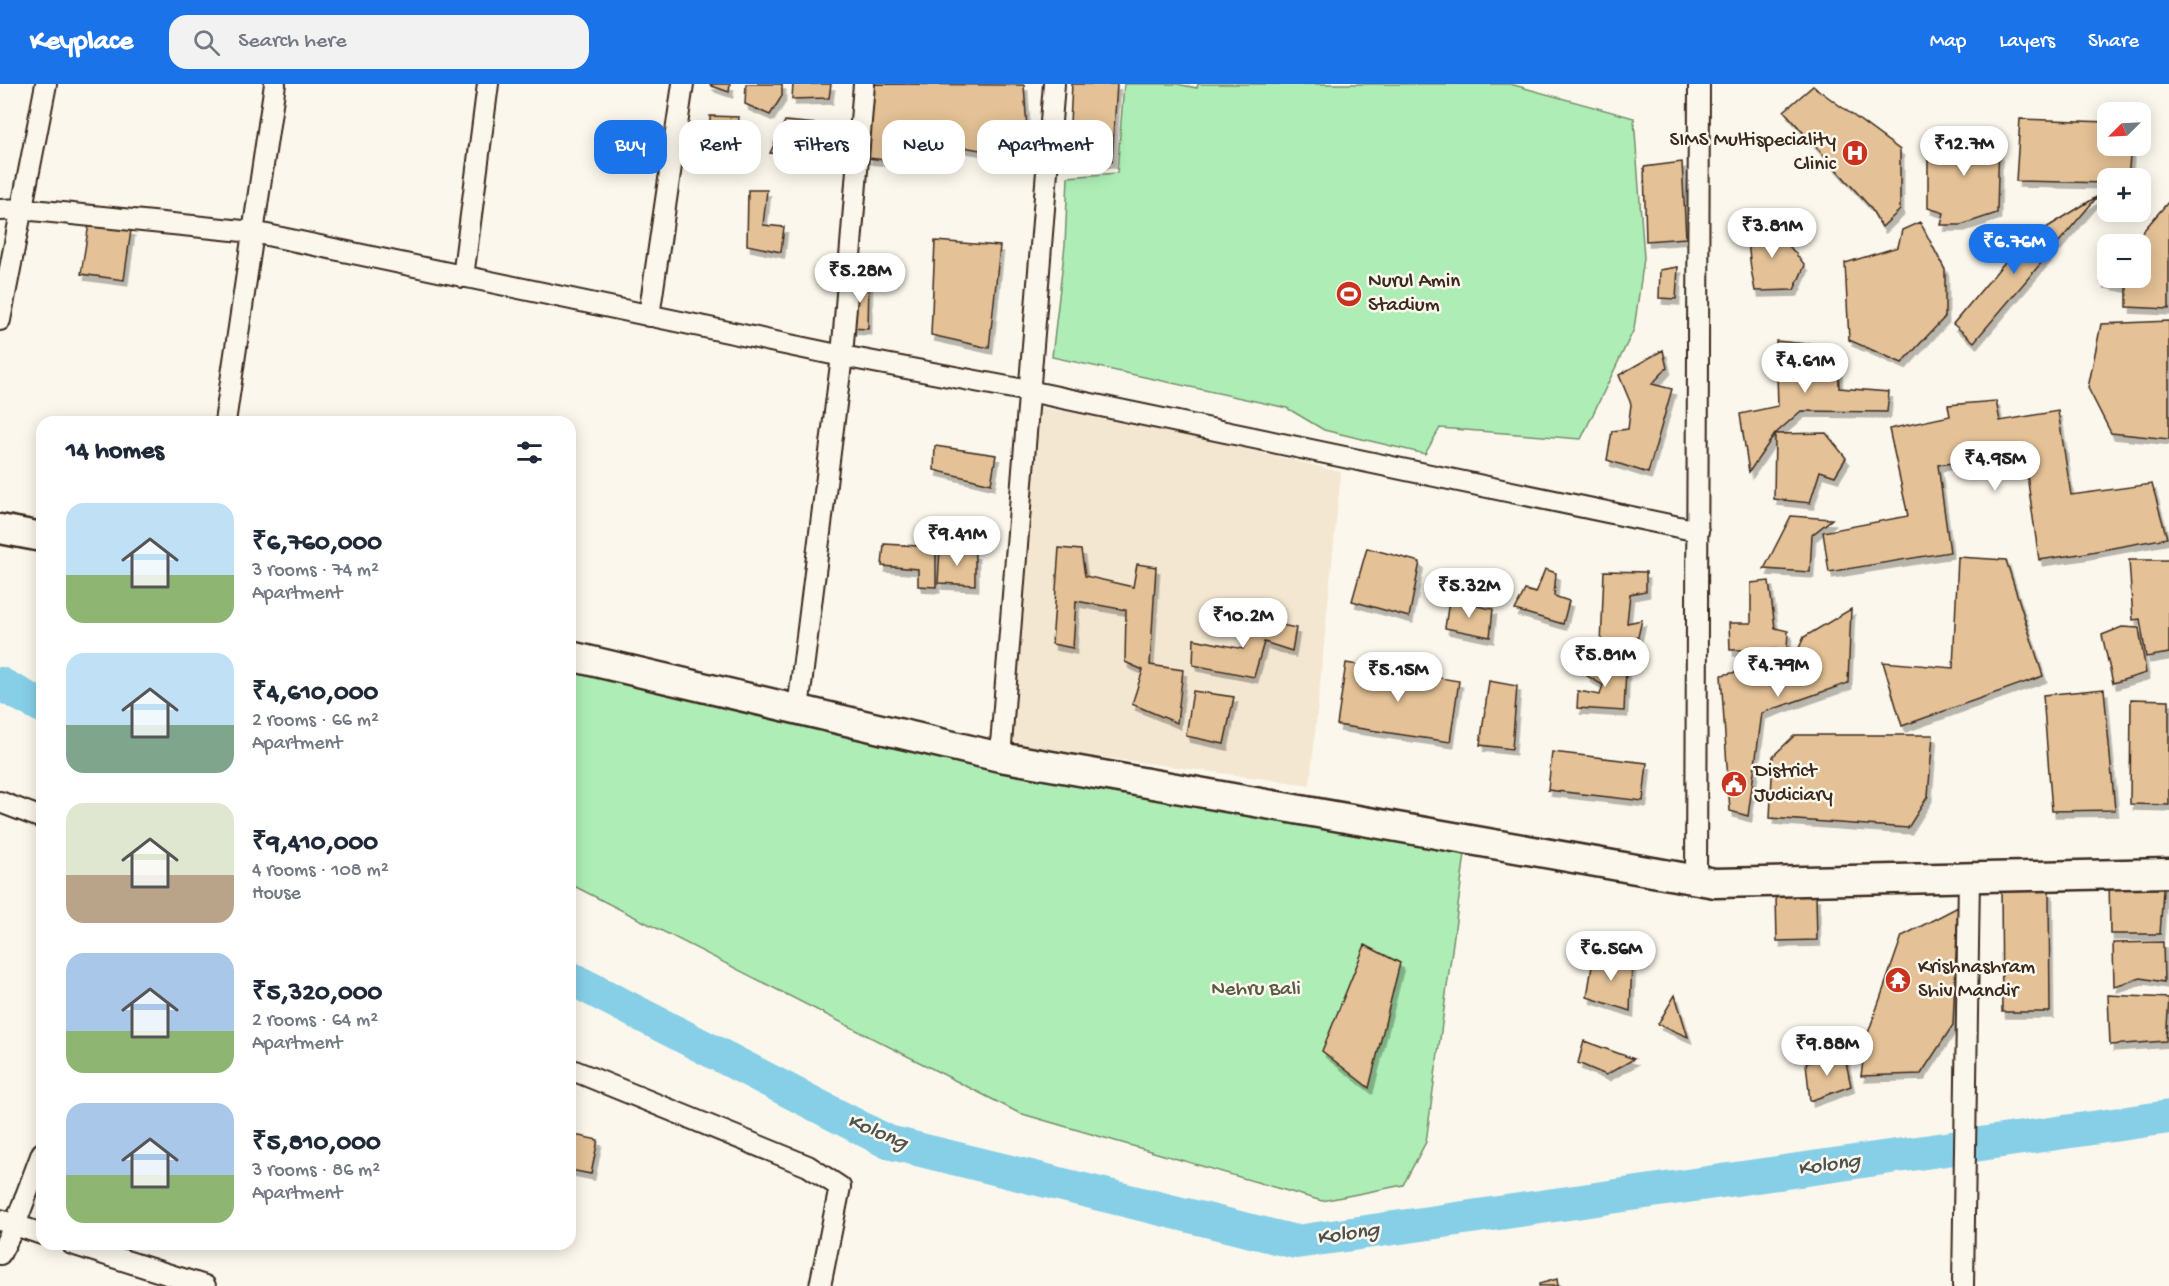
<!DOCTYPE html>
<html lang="en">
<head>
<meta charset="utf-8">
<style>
  :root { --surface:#fff; --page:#f2f2f3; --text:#1f2937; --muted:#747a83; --accent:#1a73e8 }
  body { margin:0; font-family:"Gochi Hand",sans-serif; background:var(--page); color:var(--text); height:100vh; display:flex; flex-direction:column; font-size:22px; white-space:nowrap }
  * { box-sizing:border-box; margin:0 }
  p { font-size:20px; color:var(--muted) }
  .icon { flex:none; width:33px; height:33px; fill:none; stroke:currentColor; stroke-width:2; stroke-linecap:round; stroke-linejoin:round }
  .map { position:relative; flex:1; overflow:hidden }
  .side { position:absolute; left:36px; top:332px; width:540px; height:834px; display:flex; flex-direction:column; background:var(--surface); border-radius:18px; box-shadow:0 3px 15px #0003 }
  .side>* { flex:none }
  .top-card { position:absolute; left:594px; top:36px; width:570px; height:54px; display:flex; gap:12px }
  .needle { width:39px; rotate:246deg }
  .tools { position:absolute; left:2097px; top:18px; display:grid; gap:12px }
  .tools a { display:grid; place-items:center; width:54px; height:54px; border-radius:12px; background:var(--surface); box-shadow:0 3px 15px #0003; font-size:30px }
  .price { position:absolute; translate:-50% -51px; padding:0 14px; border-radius:21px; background:#fff; color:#222; font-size:20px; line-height:39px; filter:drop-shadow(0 2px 3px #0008) }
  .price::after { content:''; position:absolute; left:50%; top:36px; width:18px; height:14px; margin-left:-9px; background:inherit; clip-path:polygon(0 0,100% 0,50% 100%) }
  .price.on { background:var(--accent); color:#fff }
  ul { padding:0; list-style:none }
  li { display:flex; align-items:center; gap:18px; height:150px; padding:0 30px }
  li span { display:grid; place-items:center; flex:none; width:168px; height:120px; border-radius:18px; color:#555 }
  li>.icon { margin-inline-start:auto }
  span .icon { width:72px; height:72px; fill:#fffc; stroke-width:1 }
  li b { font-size:26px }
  h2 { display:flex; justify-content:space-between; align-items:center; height:72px; padding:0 30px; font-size:26px }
  .pill { padding:0 21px; border-radius:18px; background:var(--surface); box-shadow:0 3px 15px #0003; font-size:21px; line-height:54px }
  .pill.on { background:var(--accent); color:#fff }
  header { display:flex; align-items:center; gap:36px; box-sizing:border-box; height:84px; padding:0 30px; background:var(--accent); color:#fff }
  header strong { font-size:28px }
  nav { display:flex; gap:33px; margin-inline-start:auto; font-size:21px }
  .search { width:420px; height:54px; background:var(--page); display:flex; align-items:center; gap:15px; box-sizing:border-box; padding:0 21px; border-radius:18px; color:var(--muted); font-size:22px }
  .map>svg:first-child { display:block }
</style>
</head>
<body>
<header>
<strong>Keyplace</strong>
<div class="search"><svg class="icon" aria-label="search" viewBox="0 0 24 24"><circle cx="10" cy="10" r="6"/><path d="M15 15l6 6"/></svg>Search here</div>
<nav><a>Map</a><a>Layers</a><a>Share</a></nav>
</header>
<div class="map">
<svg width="2169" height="1202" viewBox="0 0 2169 1202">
  <defs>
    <filter id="shadow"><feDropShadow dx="3.5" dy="6" stdDeviation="0" flood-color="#0004"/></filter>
  </defs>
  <rect width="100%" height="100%" fill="#fbf7ec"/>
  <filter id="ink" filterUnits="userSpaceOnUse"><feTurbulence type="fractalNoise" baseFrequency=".0167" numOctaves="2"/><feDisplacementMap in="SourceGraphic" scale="12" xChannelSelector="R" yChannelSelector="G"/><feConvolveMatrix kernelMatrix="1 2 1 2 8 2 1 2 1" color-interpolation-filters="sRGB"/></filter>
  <g filter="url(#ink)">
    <path fill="#f4e7d2" d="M 1037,323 L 1152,342 L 1341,388 L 1310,701 L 1010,661 Z"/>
    <path fill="#aeeeb6" stroke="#748c6a" stroke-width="1.5" d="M 1124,0 L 1177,0 L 1197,4 L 1198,0 L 1510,0 L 1634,34 L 1644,174 L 1634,245 L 1581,355 L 1440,344 L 1425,370 L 1324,346 L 1287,324 L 1052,273 L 1065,161 L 1068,93 L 1117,89 Z
      M 576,573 L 1467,755 L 1426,1058 L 1403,1101 L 1322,1117 L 1019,1029 L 570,800 L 570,612 Z"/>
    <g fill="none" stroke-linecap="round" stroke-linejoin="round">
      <path stroke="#86cfe7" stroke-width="34" d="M 0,600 L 42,622
        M 570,894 L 888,1058 L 1296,1158 L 2169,1033"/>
    </g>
    <path fill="#e4c196" stroke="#3b2a1e" stroke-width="1.5" filter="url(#shadow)" d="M 710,0 L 730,0 L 729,8 L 712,2 Z
      M 746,0 L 782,0 L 782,12 L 770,31 L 745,20 Z
      M 793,0 L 831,0 L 829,14 L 792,15 Z
      M 874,0 L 1024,1 L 1029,75 L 920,55 L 902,78 L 868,74 Z
      M 1072,0 L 1117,0 L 1112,78 L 1068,78 Z
      M 1813,2 L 1900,66 L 1900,126 L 1882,143 L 1870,123 L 1784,27 Z
      M 710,32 L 739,33 L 736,59 L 710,58 Z
      M 2020,35 L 2108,38 L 2108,62 L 2131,62 L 2128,94 L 2108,94 L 2108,99 L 2016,97 Z
      M 785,37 L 828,41 L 824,74 L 770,69 Z
      M 1948,44 L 1999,52 L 1997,129 L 1961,141 L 1941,141 L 1944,129 L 1928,124 L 1928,68 L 1944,62 Z
      M 1682,78 L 1686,154 L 1646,157 L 1644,83 Z
      M 748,106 L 767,106 L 763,141 L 784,143 L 781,168 L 747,161 Z
      M 2098,112 L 1974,258 L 1953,240 L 2020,160 Z
      M 2169,117 L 2169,225 L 2127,223 L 2127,203 L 2101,198 L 2108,190 L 2108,194 L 2140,194 L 2140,160 L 2132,160 Z
      M 1766,134 L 1805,181 L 1794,206 L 1755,207 L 1751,185 L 1746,139 Z
      M 1920,138 L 1945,186 L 1945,233 L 1902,279 L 1849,256 L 1845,179 L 1898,163 L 1902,146 Z
      M 89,140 L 131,146 L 124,196 L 81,190 Z
      M 935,157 L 1000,162 L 989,264 L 931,251 Z
      M 1678,183 L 1676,215 L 1659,214 L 1660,186 Z
      M 855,191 L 869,197 L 868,245 L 850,244 Z
      M 2169,237 L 2169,355 L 2111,349 L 2088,304 L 2101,240 Z
      M 1776,257 L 1838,263 L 1839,304 L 1889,308 L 1887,328 L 1801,327 L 1775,350 L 1749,388 L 1740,330 L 1778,322 Z
      M 1663,266 L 1667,284 L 1652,300 L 1672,305 L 1648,389 L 1607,376 L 1612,347 L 1628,345 L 1631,320 L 1619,291 Z
      M 1996,317 L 2000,337 L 2058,327 L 2071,411 L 2152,400 L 2167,454 L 2080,470 L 2039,476 L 2024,370 L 1938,381 L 1950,468 L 1829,488 L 1823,448 L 1908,432 L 1889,345 L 1950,332 L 1948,321 Z
      M 1826,349 L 1846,374 L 1835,392 L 1820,387 L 1810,419 L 1774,415 L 1775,350 Z
      M 935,362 L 996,371 L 991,400 L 934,386 Z
      M 1791,432 L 1832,435 L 1812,451 L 1810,488 L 1764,485 Z
      M 884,460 L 936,463 L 936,503 L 918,502 L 918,485 L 882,482 Z
      M 940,464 L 975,469 L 975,501 L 938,499 Z
      M 1059,464 L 1081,466 L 1085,492 L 1133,503 L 1137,480 L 1156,483 L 1150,581 L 1183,586 L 1177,639 L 1132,620 L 1143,586 L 1125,578 L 1126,526 L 1076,517 L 1073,564 L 1052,560 Z
      M 1367,464 L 1420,478 L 1409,533 L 1352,517 Z
      M 1958,473 L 2006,476 L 2043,592 L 1902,642 L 1883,578 L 1953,584 Z
      M 2129,476 L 2169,476 L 2169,569 L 2146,573 L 2140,535 L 2133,536 Z
      M 1545,485 L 1556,489 L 1554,512 L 1569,517 L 1563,540 L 1515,526 L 1525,506 L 1536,509 Z
      M 1604,487 L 1646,488 L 1646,507 L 1630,510 L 1627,539 L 1642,536 L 1637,557 L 1601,562 Z
      M 1769,497 L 1775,544 L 1788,547 L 1787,565 L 1730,566 L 1729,539 L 1751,539 L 1751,499 Z
      M 1449,517 L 1493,525 L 1490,553 L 1445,544 Z
      M 1851,525 L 1848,599 L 1762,629 L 1748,732 L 1730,727 L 1721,591 L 1793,577 L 1804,553 Z
      M 1253,535 L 1296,544 L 1292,567 L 1264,558 L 1254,593 L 1193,581 L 1194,555 L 1243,565 Z
      M 2122,543 L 2139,544 L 2146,589 L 2113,599 L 2102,551 Z
      M 1593,576 L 1626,585 L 1624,627 L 1577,624 L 1578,607 L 1600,611 L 1603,601 L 1587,592 Z
      M 1346,579 L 1459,597 L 1450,658 L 1337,641 Z
      M 1489,597 L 1517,602 L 1512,665 L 1480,661 Z
      M 2104,605 L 2115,726 L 2052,727 L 2043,611 Z
      M 1193,607 L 1234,613 L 1224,660 L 1186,652 Z
      M 2131,615 L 2169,616 L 2169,721 L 2130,720 Z
      M 1795,651 L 1933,651 L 1928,712 L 1908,744 L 1770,734 L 1773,672 Z
      M 1552,668 L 1647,679 L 1643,717 L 1548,706 Z
      M 2164,792 L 2160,850 L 2110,850 L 2109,793 Z
      M 2001,805 L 2049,806 L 2050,928 L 2002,928 Z
      M 1816,811 L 1817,856 L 1777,857 L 1776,812 Z
      M 1958,823 L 1953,941 L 1921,990 L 1861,992 L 1866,955 L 1902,852 Z
      M 2163,858 L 2164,898 L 2141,894 L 2114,902 L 2113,859 Z
      M 1365,861 L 1400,879 L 1369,1004 L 1322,967 Z
      M 1594,870 L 1632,878 L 1630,927 L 1587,913 Z
      M 1675,911 L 1688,953 L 1658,940 Z
      M 2108,911 L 2169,914 L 2166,957 L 2110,961 Z
      M 1584,957 L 1634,975 L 1606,991 L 1578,979 Z
      M 1845,973 L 1851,1002 L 1810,1017 L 1806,979 Z
      M 570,1050 L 598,1056 L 591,1090 L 570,1086 Z
      M 1557,1195 L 1558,1202 L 1539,1202 L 1539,1200 Z"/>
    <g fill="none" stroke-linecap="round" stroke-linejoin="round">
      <defs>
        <path id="street" d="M 0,126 L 22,125 L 253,148 L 842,272 L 1029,307 L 1698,447
          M 463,193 L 488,0
          M 649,232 L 683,0
          M 0,236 L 46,0
          M 225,338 L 275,0
          M 798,625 L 842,272 L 864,0
          M 1000,673 L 1054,0
          M 0,718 L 42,734
          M 1696,796 L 1699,0
          M 570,985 L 808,1082 L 840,1103 L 820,1202
          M 0,1136 L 42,1150
          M 72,1160 L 205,1202
          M 0,1170 L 15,1141 L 42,1069
          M 1963,1202 L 1969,793"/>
        <path id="secondary" d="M 0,445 L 42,453
          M 570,572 L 1000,673 L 1715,799 L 2169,789"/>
      </defs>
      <use href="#street" stroke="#3b2a1e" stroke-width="24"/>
      <use href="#secondary" stroke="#3b2a1e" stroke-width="33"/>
      <use href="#street" stroke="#fbf7ec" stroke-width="20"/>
      <use href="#secondary" stroke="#fbf7ec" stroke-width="28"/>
    </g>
  </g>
  <defs>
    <symbol id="hospital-disc" viewBox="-11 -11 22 22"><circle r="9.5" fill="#c8321e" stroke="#fbf7ec"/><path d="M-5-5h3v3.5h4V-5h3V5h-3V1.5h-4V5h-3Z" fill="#fff"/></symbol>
    <symbol id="stadium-disc" viewBox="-11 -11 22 22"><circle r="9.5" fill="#c8321e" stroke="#fbf7ec"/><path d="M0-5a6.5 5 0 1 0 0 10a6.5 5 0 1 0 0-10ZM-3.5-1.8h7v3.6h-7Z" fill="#fff"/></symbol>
    <symbol id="civic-disc" viewBox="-11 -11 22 22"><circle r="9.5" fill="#c8321e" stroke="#fbf7ec"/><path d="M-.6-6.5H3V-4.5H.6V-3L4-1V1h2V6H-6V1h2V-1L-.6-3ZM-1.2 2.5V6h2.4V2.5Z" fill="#fff"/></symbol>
    <symbol id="temple-disc" viewBox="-11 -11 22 22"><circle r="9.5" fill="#c8321e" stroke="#fbf7ec"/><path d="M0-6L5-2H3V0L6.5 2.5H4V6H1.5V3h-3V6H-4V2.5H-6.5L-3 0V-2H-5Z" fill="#fff"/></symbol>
  </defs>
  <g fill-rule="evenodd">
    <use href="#hospital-disc" x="1840" y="54" width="30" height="30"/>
    <use href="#stadium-disc" x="1334" y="195" width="30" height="30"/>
    <use href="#civic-disc" x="1719" y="685" width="30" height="30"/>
    <use href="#temple-disc" x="1883" y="881" width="30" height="30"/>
  </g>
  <g text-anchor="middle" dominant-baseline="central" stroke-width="5" stroke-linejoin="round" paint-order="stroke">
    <g font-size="21" fill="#3b2a1e" stroke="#fbf7ec" text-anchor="start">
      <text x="1836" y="57" text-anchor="end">SIMS Multispeciality<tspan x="1836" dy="24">Clinic</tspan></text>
      <text x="1368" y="198">Nurul Amin<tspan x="1368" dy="24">Stadium</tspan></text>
      <text x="1754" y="688">District<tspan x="1754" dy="24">Judiciary</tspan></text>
      <text x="1918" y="884">Krishnashram<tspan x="1918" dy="24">Shiv Mandir</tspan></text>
    </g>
    <g font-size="21" fill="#585b44" stroke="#fbf7ec">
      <text x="1256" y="906">Nehru Bali</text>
    </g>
    <g font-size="22" font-style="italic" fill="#4e5350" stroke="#fbf7ec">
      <text transform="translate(877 1049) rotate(23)">Kolong</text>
      <text transform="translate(1829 1082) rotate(-8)">Kolong</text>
      <text transform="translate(1348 1151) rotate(-8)">Kolong</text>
    </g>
  </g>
</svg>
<div class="tools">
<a><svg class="needle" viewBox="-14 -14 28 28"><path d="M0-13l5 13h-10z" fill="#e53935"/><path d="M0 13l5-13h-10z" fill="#747a83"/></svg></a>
<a>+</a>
<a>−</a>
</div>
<b class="price" style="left:1964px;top:93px">₹12.7M</b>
<b class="price" style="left:1772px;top:175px">₹3.81M</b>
<b class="price on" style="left:2014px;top:191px">₹6.76M</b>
<b class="price" style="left:860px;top:220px">₹5.28M</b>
<b class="price" style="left:1805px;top:310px">₹4.61M</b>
<b class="price" style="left:1995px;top:408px">₹4.95M</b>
<b class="price" style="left:957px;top:483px">₹9.41M</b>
<b class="price" style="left:1469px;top:535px">₹5.32M</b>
<b class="price" style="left:1243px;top:565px">₹10.2M</b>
<b class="price" style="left:1605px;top:604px">₹5.81M</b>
<b class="price" style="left:1778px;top:614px">₹4.79M</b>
<b class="price" style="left:1398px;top:619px">₹5.15M</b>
<b class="price" style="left:1611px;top:898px">₹6.56M</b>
<b class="price" style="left:1827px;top:993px">₹9.88M</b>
<div class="top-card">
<a class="pill on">Buy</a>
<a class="pill">Rent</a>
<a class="pill">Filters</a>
<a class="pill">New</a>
<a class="pill">Apartment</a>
</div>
<section class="side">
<h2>14 homes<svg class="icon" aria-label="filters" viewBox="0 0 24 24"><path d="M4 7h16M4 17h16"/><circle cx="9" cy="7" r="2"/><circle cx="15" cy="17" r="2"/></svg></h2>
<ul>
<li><span style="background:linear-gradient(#bfe0f5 60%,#8fb573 0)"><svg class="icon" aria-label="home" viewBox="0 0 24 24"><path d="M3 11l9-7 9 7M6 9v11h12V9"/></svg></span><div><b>₹6,760,000</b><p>3 rooms · 74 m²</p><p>Apartment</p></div></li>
<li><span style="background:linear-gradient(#bfe0f5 60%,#7fa58c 0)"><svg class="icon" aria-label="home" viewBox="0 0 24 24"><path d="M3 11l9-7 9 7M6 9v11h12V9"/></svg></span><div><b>₹4,610,000</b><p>2 rooms · 66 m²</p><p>Apartment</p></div></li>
<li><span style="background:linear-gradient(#dfe7d0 60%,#b9a48a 0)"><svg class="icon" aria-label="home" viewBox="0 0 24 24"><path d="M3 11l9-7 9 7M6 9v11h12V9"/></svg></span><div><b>₹9,410,000</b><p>4 rooms · 108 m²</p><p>House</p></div></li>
<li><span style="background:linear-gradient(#a9c7e8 65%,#8fb573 0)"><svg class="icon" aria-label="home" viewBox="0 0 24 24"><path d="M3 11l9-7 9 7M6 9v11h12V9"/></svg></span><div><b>₹5,320,000</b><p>2 rooms · 64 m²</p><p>Apartment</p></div></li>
<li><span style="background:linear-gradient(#a9c7e8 60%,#8fb573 0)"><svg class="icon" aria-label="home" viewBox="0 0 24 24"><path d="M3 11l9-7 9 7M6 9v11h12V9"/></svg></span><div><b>₹5,810,000</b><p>3 rooms · 86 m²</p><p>Apartment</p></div></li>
</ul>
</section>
</div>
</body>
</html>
